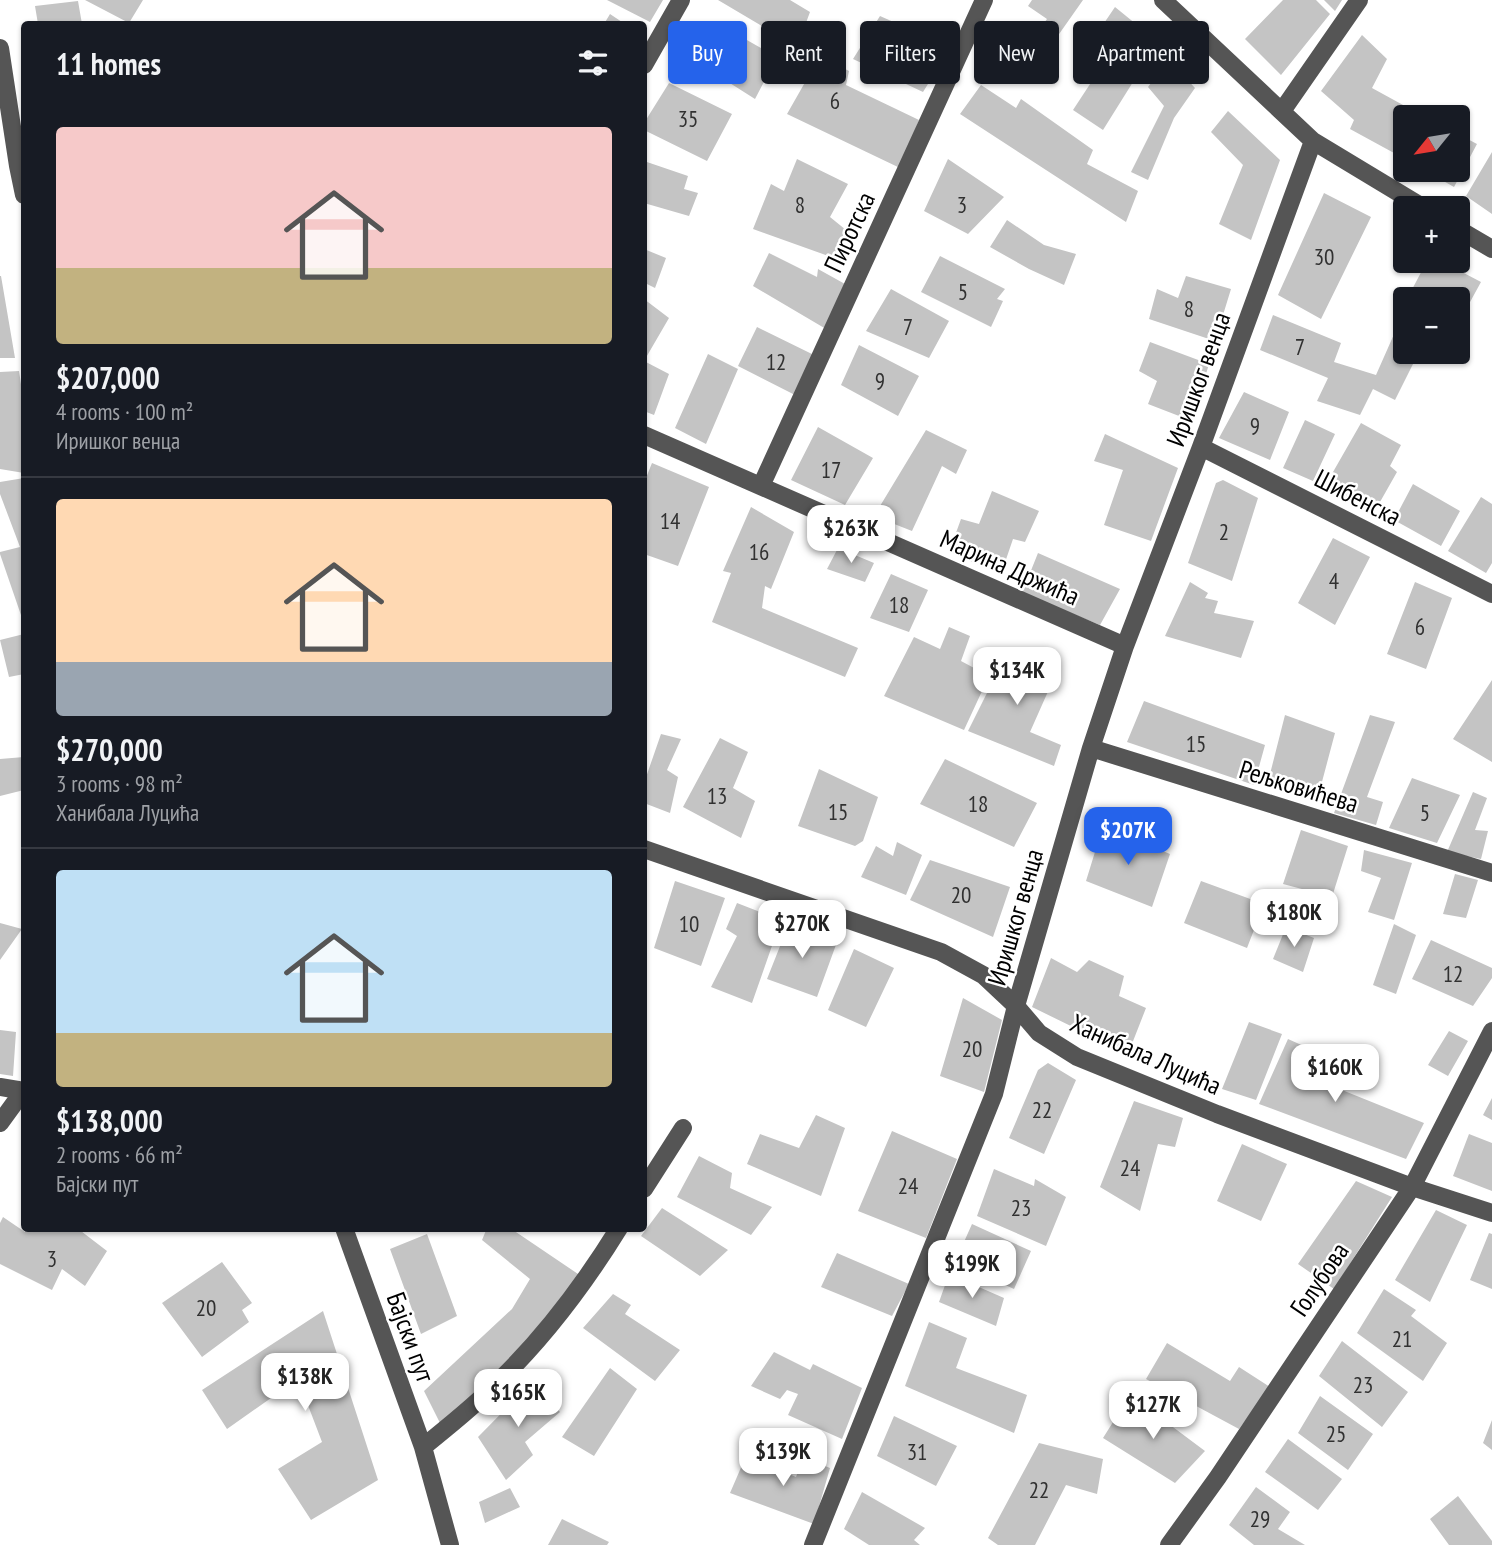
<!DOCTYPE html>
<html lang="en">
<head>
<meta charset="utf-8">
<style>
  :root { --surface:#171b24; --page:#242831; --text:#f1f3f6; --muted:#9ea1a6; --line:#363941; --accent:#2563eb }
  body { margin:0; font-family:"PT Sans Narrow",sans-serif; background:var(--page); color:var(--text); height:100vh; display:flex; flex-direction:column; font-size:26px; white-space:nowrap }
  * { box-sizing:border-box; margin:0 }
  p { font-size:23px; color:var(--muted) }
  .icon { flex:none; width:38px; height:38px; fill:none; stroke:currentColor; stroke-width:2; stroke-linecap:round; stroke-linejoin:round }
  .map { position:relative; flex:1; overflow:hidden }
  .details { position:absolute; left:21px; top:21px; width:626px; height:1211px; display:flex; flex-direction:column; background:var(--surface); border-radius:7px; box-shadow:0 2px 5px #0004 }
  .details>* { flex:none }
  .top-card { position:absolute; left:668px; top:21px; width:665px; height:63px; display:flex; gap:14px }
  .needle { width:46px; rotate:240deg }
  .tools { position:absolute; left:1393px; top:105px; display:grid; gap:14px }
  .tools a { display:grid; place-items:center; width:77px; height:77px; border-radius:7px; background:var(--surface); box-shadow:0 2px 5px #0004; font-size:35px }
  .price { position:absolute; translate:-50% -60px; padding:0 16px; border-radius:14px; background:#fff; color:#222; font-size:23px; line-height:46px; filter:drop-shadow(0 2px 4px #0008) }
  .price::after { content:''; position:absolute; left:50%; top:42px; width:21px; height:16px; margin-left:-10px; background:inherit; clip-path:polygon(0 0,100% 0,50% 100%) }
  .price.active { background:var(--accent); color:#fff }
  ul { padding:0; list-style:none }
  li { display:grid; align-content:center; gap:14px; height:371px; padding:0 35px }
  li+li { border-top:2px solid var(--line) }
  li span { display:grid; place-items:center; height:217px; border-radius:7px; color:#555 }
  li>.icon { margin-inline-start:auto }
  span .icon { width:126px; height:126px; fill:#fffc; stroke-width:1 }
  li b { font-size:30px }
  h2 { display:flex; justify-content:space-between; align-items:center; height:84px; padding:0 35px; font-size:30px }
  .tag { padding:0 24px; border-radius:7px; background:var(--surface); box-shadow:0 2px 5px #0004; font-size:24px; line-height:63px }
  .tag.active { background:var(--accent); color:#fff }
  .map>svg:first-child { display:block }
</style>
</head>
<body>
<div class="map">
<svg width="1492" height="1545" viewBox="0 0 1492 1545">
  <rect width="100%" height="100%" fill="#fff"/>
  <path fill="#c4c4c4" d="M 85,0 L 143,0 L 129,23 Z
    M 607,0 L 663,0 L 650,22 Z
    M 718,0 L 790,0 L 810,12 L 797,47 Z
    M 1032,0 L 1083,0 L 1031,74 L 1016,63 L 1047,19 L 1028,6 Z
    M 1283,0 L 1316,0 L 1330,14 L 1281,75 L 1245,39 Z
    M 1324,0 L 1342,0 L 1335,11 Z
    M 78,1 L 82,24 L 38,24 L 35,6 Z
    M 1115,7 L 1158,42 L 1103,130 L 1073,110 L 1115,46 L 1096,35 Z
    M 610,14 L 625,24 L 604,24 Z
    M 880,16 L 916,32 L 919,24 L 932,32 L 927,44 L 946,55 L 923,92 L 853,59 Z
    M 724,27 L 777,57 L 755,99 L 703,66 Z
    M 1362,35 L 1387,59 L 1372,88 L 1425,117 L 1405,117 L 1405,159 L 1350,129 L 1354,120 L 1321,91 Z
    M 820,56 L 849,71 L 846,85 L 919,120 L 900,168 L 787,114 Z
    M 1169,60 L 1195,88 L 1174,118 L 1148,180 L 1131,172 L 1164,106 L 1148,87 Z
    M 669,83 L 732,114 L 707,161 L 644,130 L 644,123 Z
    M 981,85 L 1016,108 L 1021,99 L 1093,150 L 1087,164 L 1138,191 L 1126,222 L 960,114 Z
    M 1228,111 L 1280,160 L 1251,240 L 1219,224 L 1243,165 L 1211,132 Z
    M 1458,134 L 1477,144 L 1454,187 L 1424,170 L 1458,170 Z
    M 1492,152 L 1492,214 L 1466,196 Z
    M 797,159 L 848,184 L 830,217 L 846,230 L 834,258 L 753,229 L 771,184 L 784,191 Z
    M 948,159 L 1004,197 L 968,234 L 924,211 Z
    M 644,161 L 688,176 L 684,189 L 698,193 L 689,216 L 644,203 Z
    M 1324,193 L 1371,217 L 1321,319 L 1278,295 Z
    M 1007,220 L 1044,245 L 1076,254 L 1064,285 L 1029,269 L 990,247 Z
    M 644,249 L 666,258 L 655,288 L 647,284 L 644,291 Z
    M 769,253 L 817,277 L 818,269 L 845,284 L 826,329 L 753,286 Z
    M 940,256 L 1005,289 L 997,299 L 1003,301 L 991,327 L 921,292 Z
    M 1427,261 L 1441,261 L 1481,282 L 1458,324 L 1458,299 L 1407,299 Z
    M 0,276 L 1,276 L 15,358 L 0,358 Z
    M 1186,276 L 1231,289 L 1215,341 L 1149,319 L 1157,289 L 1178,298 Z
    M 891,289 L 949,321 L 929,358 L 866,331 Z
    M 644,299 L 669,318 L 644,361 Z
    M 1273,315 L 1341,343 L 1334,362 L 1376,375 L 1395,332 L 1405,338 L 1405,352 L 1419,352 L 1395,400 L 1373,389 L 1360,415 L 1317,401 L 1328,378 L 1260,350 Z
    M 757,327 L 814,355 L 795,395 L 738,366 Z
    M 1150,342 L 1209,364 L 1192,421 L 1148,404 L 1157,381 L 1139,371 Z
    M 859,345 L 919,376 L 898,416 L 841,385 Z
    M 708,354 L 738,369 L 706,444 L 675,428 Z
    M 644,361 L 669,374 L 654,415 L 644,411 Z
    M 19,371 L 24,404 L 24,473 L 0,469 L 0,372 Z
    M 1244,392 L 1289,412 L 1270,460 L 1219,438 Z
    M 1305,420 L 1335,434 L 1313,481 L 1283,468 Z
    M 1361,423 L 1401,445 L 1390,466 L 1397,472 L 1376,509 L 1325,486 Z
    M 818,427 L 873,458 L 845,505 L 791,480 Z
    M 926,430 L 967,450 L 956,474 L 942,466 L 912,531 L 874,516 Z
    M 1105,434 L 1178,468 L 1151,541 L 1104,525 L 1123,470 L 1094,461 Z
    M 652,463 L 709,487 L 678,566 L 644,554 L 644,483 Z
    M 24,478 L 24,617 L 22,618 L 0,554 L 0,552 L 20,547 L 0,494 L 0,482 Z
    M 1223,480 L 1258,498 L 1232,581 L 1188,563 L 1216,483 Z
    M 1413,484 L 1460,511 L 1441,546 L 1394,520 Z
    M 992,491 L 1039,511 L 1025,542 L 1013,539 L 1001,574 L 949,552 L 961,519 L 979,524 Z
    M 1481,497 L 1492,504 L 1492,563 L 1486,573 L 1448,551 Z
    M 751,507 L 794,532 L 771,589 L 765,586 L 762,608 L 858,648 L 845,677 L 712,622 L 731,573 L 723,571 Z
    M 1333,538 L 1370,557 L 1335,625 L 1298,603 Z
    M 838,548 L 874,563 L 865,582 L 827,569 Z
    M 1038,553 L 1120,589 L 1100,625 L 1022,593 Z
    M 891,574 L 928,590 L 909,632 L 870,618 Z
    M 1190,582 L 1208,593 L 1205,598 L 1218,601 L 1214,613 L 1254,621 L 1241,658 L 1165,636 Z
    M 1415,582 L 1452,598 L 1426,669 L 1387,654 Z
    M 949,627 L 970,636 L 961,661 L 989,676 L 964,730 L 884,696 L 914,637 L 940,649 Z
    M 24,634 L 24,674 L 9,677 L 0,640 Z
    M 1009,649 L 1058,669 L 1030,732 L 1061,745 L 1054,766 L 968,731 Z
    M 1492,680 L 1492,762 L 1453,739 Z
    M 1144,701 L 1265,745 L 1254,785 L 1127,742 Z
    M 1285,715 L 1335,733 L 1319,793 L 1269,778 Z
    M 1370,715 L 1395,722 L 1367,797 L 1383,802 L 1376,825 L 1334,813 Z
    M 661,734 L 681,739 L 667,770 L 678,777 L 670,813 L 644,803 L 644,783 Z
    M 720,738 L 748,752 L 733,788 L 755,801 L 741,838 L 683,807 Z
    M 24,757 L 24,790 L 0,796 L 0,759 Z
    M 945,759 L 1037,803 L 1014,847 L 920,804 Z
    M 819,769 L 878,797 L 863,841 L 855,846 L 798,826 Z
    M 1412,778 L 1460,795 L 1437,843 L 1389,828 Z
    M 1473,792 L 1487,798 L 1475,830 L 1488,831 L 1481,859 L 1447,852 Z
    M 1103,826 L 1170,854 L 1152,907 L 1086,881 Z
    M 1301,830 L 1348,846 L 1332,897 L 1283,884 Z
    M 897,842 L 922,855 L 906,895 L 861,877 L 876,846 L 893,856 Z
    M 1364,850 L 1412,863 L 1394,920 L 1368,912 L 1381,878 L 1361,871 Z
    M 930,860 L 1010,887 L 993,937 L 910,900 Z
    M 1455,874 L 1478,880 L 1466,918 L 1443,914 Z
    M 675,881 L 725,898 L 701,966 L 654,948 Z
    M 1201,881 L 1264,904 L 1247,948 L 1184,923 Z
    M 737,903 L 781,920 L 752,1003 L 711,987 L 737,936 L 726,929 Z
    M 790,921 L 837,942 L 817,997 L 767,979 Z
    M 0,923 L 22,929 L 0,960 Z
    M 1394,924 L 1416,935 L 1396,994 L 1373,985 Z
    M 1286,927 L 1314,938 L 1303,972 L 1273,959 Z
    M 1431,940 L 1492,968 L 1492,978 L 1473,1006 L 1412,979 Z
    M 854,949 L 894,968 L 866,1027 L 828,1010 Z
    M 1051,958 L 1077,972 L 1089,960 L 1124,976 L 1119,996 L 1146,1008 L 1128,1054 L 1032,1007 Z
    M 963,998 L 1002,1020 L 984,1092 L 940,1076 Z
    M 1249,1022 L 1282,1034 L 1256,1100 L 1222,1089 Z
    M 0,1030 L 16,1032 L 13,1076 L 0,1074 Z
    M 1449,1031 L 1468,1041 L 1448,1076 L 1428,1065 Z
    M 1288,1039 L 1326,1056 L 1318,1083 L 1327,1084 L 1424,1123 L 1406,1159 L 1259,1104 Z
    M 1048,1063 L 1076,1080 L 1044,1154 L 1009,1138 L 1038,1070 Z
    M 1492,1098 L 1492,1120 L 1483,1115 Z
    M 1134,1101 L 1183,1118 L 1175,1147 L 1158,1144 L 1140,1211 L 1100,1187 Z
    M 816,1115 L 845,1128 L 821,1196 L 747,1164 L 760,1134 L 799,1148 Z
    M 892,1131 L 957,1159 L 926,1238 L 858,1211 Z
    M 1469,1134 L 1492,1143 L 1492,1191 L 1453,1176 Z
    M 1242,1144 L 1287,1164 L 1261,1221 L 1217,1201 Z
    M 699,1156 L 732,1173 L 730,1188 L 772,1207 L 751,1235 L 677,1197 Z
    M 994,1169 L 1034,1186 L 1035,1179 L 1066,1197 L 1046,1246 L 977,1216 Z
    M 1356,1181 L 1392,1197 L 1334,1289 L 1298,1264 Z
    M 662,1208 L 728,1250 L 700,1276 L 641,1236 Z
    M 1436,1210 L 1467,1225 L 1430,1302 L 1395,1280 Z
    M 3,1217 L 25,1232 L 27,1228 L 77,1228 L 107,1251 L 85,1286 L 62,1269 L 52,1290 L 0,1264 L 0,1223 Z
    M 972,1224 L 1031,1251 L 1014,1289 L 955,1262 Z
    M 487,1228 L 510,1228 L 581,1276 L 539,1328 L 475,1397 L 441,1425 L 424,1391 L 512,1309 L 530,1279 L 482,1240 Z
    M 1489,1233 L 1492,1234 L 1492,1289 L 1470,1280 Z
    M 427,1234 L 457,1316 L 421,1334 L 390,1249 Z
    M 837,1253 L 909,1284 L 892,1316 L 821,1287 Z
    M 222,1262 L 252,1303 L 242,1310 L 249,1322 L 202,1357 L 162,1303 Z
    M 949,1274 L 1004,1298 L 996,1326 L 939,1302 Z
    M 1384,1289 L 1416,1310 L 1411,1316 L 1447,1343 L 1423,1381 L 1357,1333 Z
    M 613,1294 L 631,1305 L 625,1314 L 680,1350 L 655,1381 L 583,1328 Z
    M 323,1311 L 378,1480 L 311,1520 L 278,1469 L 322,1442 L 298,1379 L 227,1429 L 202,1390 Z
    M 929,1322 L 967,1338 L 956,1368 L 1027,1395 L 1014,1433 L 905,1386 Z
    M 1342,1341 L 1408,1392 L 1382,1427 L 1319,1376 Z
    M 1167,1343 L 1230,1381 L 1239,1367 L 1270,1387 L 1239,1429 L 1146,1379 Z
    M 774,1352 L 810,1370 L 813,1364 L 862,1388 L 842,1439 L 788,1415 L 798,1394 L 787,1390 L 780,1399 L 751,1386 Z
    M 610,1368 L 637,1389 L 594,1456 L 562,1437 Z
    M 533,1381 L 560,1412 L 525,1442 L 533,1455 L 506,1480 L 478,1437 Z
    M 1130,1395 L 1205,1451 L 1175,1483 L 1103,1438 Z
    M 1320,1396 L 1373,1434 L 1348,1470 L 1298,1433 Z
    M 894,1416 L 957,1446 L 936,1486 L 877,1456 Z
    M 1492,1420 L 1492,1450 L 1483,1443 Z
    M 1288,1439 L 1342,1479 L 1318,1510 L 1265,1472 Z
    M 1039,1443 L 1103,1459 L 1097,1494 L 1066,1485 L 1035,1545 L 998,1545 L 988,1538 Z
    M 746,1456 L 796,1477 L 803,1457 L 830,1468 L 814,1524 L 730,1493 Z
    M 1256,1487 L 1290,1512 L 1278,1529 L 1305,1545 L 1254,1545 L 1229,1525 Z
    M 510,1488 L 520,1507 L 485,1523 L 479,1502 Z
    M 862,1492 L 925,1528 L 914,1540 L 920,1545 L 869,1545 L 844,1529 Z
    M 1458,1496 L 1492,1541 L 1492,1545 L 1449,1545 L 1430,1519 Z
    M 562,1519 L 609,1542 L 607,1545 L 548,1545 Z"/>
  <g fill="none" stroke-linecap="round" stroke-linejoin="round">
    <path stroke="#555" stroke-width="18" d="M 1163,0 L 1313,141 L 1424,208
      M 0,48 L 18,166 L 24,195
      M 644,65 L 681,0
      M 1282,111 L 1359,0
      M 1458,229 L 1492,249
      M 644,435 L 1125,646
      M 1201,447 L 1492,594
      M 761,486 L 984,0
      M 1091,748 L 1492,873
      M 644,849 L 941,952 L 983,975 L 1016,1006 L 1039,1033 L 1077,1057 L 1217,1114 L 1412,1187 L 1492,1213
      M 0,1087 L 24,1091
      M 0,1123 L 24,1090
      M 644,1189 L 683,1128
      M 344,1228 L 423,1447 L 450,1545
      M 423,1447 C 449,1426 477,1404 500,1380 C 546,1335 585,1283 619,1228
      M 813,1545 L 994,1094 L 1016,1006 L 1091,748 L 1125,646 L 1201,447 L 1313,141
      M 1169,1545 L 1218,1477 L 1412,1187 L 1492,1031"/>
  </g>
  <g text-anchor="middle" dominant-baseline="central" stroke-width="5" stroke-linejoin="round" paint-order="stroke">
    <g font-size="23" fill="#313131">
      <text x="835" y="100">6</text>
      <text x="688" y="118">35</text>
      <text x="800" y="204">8</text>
      <text x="962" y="204">3</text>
      <text x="1324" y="256">30</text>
      <text x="963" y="291">5</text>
      <text x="1189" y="308">8</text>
      <text x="908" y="326">7</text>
      <text x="1300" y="346">7</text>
      <text x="776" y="361">12</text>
      <text x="880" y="380">9</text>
      <text x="1255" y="425">9</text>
      <text x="831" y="469">17</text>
      <text x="670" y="520">14</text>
      <text x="1224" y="531">2</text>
      <text x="759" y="551">16</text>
      <text x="1334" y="580">4</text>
      <text x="899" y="604">18</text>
      <text x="1420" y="626">6</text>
      <text x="1196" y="743">15</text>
      <text x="717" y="795">13</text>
      <text x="978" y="803">18</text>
      <text x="838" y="811">15</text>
      <text x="1425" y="812">5</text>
      <text x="961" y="894">20</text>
      <text x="689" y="923">10</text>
      <text x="1453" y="973">12</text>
      <text x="972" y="1048">20</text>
      <text x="1042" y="1109">22</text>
      <text x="1130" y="1167">24</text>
      <text x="908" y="1185">24</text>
      <text x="1021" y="1207">23</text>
      <text x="52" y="1258">3</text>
      <text x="206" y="1307">20</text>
      <text x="1402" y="1338">21</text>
      <text x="1363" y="1384">23</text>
      <text x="1336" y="1433">25</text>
      <text x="917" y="1451">31</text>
      <text x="1039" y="1489">22</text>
      <text x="1260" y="1518">29</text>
    </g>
    <g font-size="26" fill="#000" stroke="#fff">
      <text transform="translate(849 232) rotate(-65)">Пиротска</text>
      <text transform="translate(1198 379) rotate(-70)">Иришког венца</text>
      <text transform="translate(1358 497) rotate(27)">Шибенска</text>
      <text transform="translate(1010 567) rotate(24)">Марина Држића</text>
      <text transform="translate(1299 786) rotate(17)">Рељковићева</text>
      <text transform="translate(1015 917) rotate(-74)">Иришког венца</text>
      <text transform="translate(1146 1054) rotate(24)">Ханибала Луцића</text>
      <text transform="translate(1319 1279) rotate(-56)">Голубова</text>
      <text transform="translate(411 1337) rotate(70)">Бајски пут</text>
    </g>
  </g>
</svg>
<div class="tools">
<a><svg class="needle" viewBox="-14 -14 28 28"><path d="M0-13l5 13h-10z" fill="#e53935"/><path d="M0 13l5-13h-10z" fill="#9ea1a6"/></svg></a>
<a>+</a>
<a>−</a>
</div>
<b class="price" style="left:851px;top:565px">$263K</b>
<b class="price" style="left:1017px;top:707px">$134K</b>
<b class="price active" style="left:1128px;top:867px">$207K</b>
<b class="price" style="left:1294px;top:949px">$180K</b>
<b class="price" style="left:802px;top:960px">$270K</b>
<b class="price" style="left:1335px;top:1104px">$160K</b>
<b class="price" style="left:972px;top:1300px">$199K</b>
<b class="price" style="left:305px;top:1413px">$138K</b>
<b class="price" style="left:518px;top:1429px">$165K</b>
<b class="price" style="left:1153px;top:1441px">$127K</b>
<b class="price" style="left:783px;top:1488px">$139K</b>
<div class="top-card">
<a class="tag active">Buy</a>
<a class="tag">Rent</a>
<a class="tag">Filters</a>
<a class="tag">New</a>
<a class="tag">Apartment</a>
</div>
<section class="details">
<h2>11 homes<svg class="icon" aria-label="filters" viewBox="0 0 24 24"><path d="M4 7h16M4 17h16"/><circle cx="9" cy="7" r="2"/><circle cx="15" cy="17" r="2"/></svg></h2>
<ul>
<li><span style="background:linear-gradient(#f6c9c9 65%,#c2b280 0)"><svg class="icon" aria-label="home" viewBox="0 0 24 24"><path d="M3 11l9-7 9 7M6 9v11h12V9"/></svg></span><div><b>$207,000</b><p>4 rooms · 100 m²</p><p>Иришког венца</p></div></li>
<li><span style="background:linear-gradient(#ffd9b3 75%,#9aa5b1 0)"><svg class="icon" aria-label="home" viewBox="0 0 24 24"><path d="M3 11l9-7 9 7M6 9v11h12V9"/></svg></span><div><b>$270,000</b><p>3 rooms · 98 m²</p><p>Ханибала Луцића</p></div></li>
<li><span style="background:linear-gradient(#bfe0f5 75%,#c2b280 0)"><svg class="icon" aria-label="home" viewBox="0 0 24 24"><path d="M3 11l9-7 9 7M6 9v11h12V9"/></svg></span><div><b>$138,000</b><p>2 rooms · 66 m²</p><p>Бајски пут</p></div></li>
</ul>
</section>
</div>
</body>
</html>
